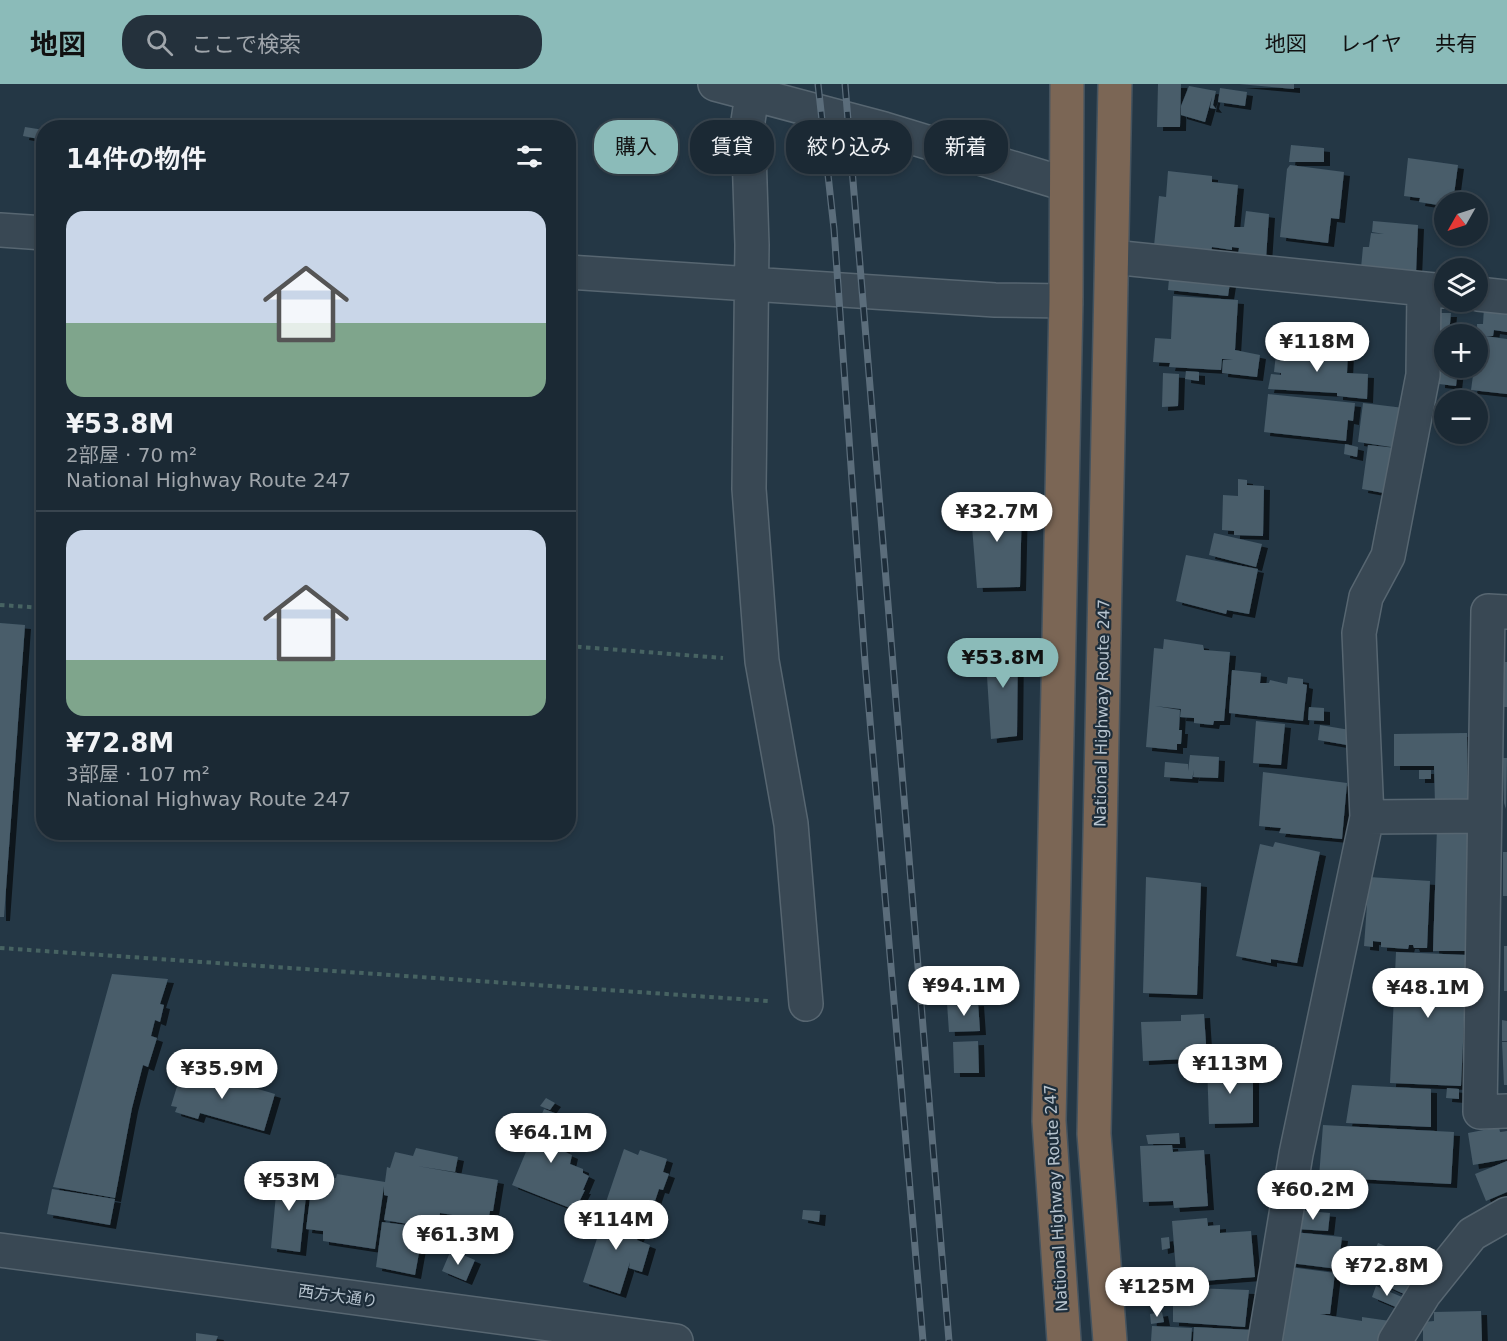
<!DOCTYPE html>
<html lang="ja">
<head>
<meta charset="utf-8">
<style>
  :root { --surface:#1b2934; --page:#24313c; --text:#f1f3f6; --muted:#a0a6ac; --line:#39454f; --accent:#8bbbb9 }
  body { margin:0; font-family:"DejaVu Sans","Noto Sans JP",sans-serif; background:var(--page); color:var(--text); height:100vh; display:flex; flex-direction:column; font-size:22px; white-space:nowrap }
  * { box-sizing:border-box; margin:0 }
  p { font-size:20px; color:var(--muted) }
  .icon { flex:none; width:33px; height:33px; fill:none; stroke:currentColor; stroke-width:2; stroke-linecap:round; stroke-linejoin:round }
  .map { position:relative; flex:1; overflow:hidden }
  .details { position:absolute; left:36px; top:36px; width:540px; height:720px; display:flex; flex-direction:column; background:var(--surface); border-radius:24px; box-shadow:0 3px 9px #0003,0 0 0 2px var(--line) }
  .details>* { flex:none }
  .hud { position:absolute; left:594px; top:36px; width:570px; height:54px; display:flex; gap:12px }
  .needle { width:39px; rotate:231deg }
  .buttons { position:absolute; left:1434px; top:108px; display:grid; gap:12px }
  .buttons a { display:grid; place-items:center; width:54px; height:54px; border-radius:50%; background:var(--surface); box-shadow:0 3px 9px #0003,0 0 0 2px var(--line); font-size:30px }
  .price { position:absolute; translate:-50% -51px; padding:0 14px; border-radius:21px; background:#fff; color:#222; font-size:20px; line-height:39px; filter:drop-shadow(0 2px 3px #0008) }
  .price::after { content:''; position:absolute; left:50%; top:36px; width:18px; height:14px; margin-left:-9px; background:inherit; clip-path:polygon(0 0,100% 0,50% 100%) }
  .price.on { background:var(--accent); color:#111 }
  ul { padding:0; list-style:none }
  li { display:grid; align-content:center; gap:12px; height:318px; padding:0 30px }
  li+li { border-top:2px solid var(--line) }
  li span { display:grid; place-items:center; height:186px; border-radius:18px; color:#555 }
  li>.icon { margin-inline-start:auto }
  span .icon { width:108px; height:108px; fill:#fffc; stroke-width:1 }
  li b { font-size:26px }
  h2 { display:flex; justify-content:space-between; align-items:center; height:72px; padding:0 30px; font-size:26px }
  .pill { padding:0 21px; border-radius:24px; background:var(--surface); box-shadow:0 3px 9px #0003,0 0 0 2px var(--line); font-size:21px; line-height:54px }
  .pill.on { background:var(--accent); color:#111 }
  header { display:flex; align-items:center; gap:36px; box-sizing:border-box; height:84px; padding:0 30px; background:var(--accent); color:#111 }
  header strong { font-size:28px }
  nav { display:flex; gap:33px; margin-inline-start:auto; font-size:21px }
  .search { width:420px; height:54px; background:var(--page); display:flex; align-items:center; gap:15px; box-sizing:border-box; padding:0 21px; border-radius:24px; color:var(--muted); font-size:22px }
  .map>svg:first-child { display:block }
</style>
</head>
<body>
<header>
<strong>地図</strong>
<div class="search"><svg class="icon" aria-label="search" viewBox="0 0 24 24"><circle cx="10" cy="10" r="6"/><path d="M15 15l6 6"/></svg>ここで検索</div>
<nav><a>地図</a><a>レイヤ</a><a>共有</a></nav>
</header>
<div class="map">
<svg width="1507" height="1257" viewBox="0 0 1507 1257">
  <defs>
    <filter id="shadow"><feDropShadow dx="6" dy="4" stdDeviation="0" flood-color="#0009"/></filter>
  </defs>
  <rect width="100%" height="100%" fill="#243745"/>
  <path fill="#485d6b" filter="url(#shadow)" d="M 1158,0 L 1181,0 L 1180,43 L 1157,43 Z
    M 1239,0 L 1294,0 L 1294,5 Z
    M 1189,2 L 1216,7 L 1213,21 L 1216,25 L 1210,24 L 1212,13 L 1205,38 L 1181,31 L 1181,22 Z
    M 1220,4 L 1247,8 L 1245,22 L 1218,18 Z
    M 25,43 L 44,46 L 44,56 L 23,52 Z
    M 1291,61 L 1324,64 L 1324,78 L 1289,78 Z
    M 1408,74 L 1458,81 L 1453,118 L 1444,118 L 1444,122 L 1419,118 L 1420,114 L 1404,112 Z
    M 1290,81 L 1344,88 L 1339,135 L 1331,134 L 1328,159 L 1280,153 L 1287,85 Z
    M 1168,87 L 1212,92 L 1212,98 L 1238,101 L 1234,143 L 1244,143 L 1246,127 L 1269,130 L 1266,175 L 1238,171 L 1239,164 L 1232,163 L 1232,166 L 1212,163 L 1211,168 L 1154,162 L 1159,112 L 1166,113 Z
    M 1373,137 L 1418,141 L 1416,189 L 1361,184 L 1363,163 L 1369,163 L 1371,149 L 1384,150 L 1372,148 Z
    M 1169,195 L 1230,199 L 1228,212 L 1168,206 Z
    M 1173,212 L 1238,216 L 1235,266 L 1260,271 L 1257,293 L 1222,289 L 1223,276 L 1233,275 L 1222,275 L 1221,286 L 1169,283 L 1170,279 L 1153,278 L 1155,254 L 1171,255 Z
    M 1484,223 L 1507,226 L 1507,248 L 1494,246 L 1493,252 L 1485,252 L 1507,255 L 1507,310 L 1471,306 L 1474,284 L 1478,284 L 1477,240 L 1483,240 Z
    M 1438,229 L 1451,229 L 1449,250 L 1444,250 L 1444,254 L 1435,253 Z
    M 1277,261 L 1348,268 L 1347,289 L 1368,290 L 1367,315 L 1337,312 L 1337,309 L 1268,305 L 1271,290 L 1281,291 L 1281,289 L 1274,288 Z
    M 1440,273 L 1444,273 L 1444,284 L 1458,284 L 1456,302 L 1439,300 Z
    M 1186,287 L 1199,288 L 1199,297 L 1185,295 Z
    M 1163,289 L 1179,290 L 1178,322 L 1162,323 Z
    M 1268,310 L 1355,319 L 1353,337 L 1348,336 L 1346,357 L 1264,348 Z
    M 1363,319 L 1404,324 L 1398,364 L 1358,358 Z
    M 1345,360 L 1358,363 L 1357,373 L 1344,370 Z
    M 1368,361 L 1396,364 L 1389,410 L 1362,405 Z
    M 1238,395 L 1247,396 L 1247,401 L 1264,402 L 1263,452 L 1234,451 L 1234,447 L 1222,446 L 1223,411 L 1238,412 Z
    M 1022,417 L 1020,503 L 977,504 L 970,418 Z
    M 1214,449 L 1262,460 L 1256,483 L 1209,471 Z
    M 1186,471 L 1258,485 L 1249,530 L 1227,526 L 1226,530 L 1176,517 Z
    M 0,539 L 25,541 L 4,833 L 0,833 Z
    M 1164,555 L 1203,561 L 1204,566 L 1230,568 L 1224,637 L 1214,637 L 1213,641 L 1194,639 L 1194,634 L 1180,633 L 1181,625 L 1155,622 L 1180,626 L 1179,646 L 1182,646 L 1181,660 L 1177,660 L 1177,666 L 1146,663 L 1154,564 L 1163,565 Z
    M 1018,559 L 1017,652 L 991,655 L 985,561 Z
    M 1503,578 L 1507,578 L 1507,623 L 1503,623 Z
    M 1232,586 L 1261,589 L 1260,599 L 1269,599 L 1270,596 L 1287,600 L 1288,593 L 1303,595 L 1303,600 L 1307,601 L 1303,637 L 1229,629 Z
    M 1309,623 L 1324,624 L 1324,637 L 1308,636 Z
    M 1256,637 L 1285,640 L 1281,681 L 1253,679 Z
    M 1320,641 L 1350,646 L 1347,661 L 1318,656 Z
    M 1467,649 L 1468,720 L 1435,720 L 1434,682 L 1394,682 L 1394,650 Z
    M 1190,671 L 1219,673 L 1218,694 L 1193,693 L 1194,686 L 1192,695 L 1164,693 L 1165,678 L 1188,680 L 1188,687 Z
    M 1503,674 L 1507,674 L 1506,725 L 1504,719 Z
    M 1419,686 L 1431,686 L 1431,695 L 1419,695 Z
    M 1263,688 L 1347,699 L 1342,755 L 1279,749 L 1281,744 L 1259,742 Z
    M 1437,743 L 1470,743 L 1465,867 L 1433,867 Z
    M 1275,758 L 1320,768 L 1297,879 L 1271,875 L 1271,879 L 1236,872 L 1260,760 L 1273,763 Z
    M 1503,768 L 1507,768 L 1507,812 L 1503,812 Z
    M 1146,793 L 1201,799 L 1197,911 L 1143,909 Z
    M 1369,793 L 1430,797 L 1427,864 L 1414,864 L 1413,861 L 1409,861 L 1408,865 L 1381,863 L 1381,858 L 1373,857 L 1373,863 L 1364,862 Z
    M 1504,862 L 1507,862 L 1507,907 L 1504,907 Z
    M 1396,868 L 1467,871 L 1461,1002 L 1390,999 Z
    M 112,890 L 168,895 L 160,920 L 164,921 L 160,938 L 155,936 L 151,952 L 157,954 L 148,983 L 143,981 L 132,1024 L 115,1114 L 53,1103 Z
    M 978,918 L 980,947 L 949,948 L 947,919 Z
    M 1204,930 L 1207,974 L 1143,977 L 1141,938 L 1181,937 L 1181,931 Z
    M 1502,936 L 1507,937 L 1507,957 L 1502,957 Z
    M 978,957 L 979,989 L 954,989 L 953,958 Z
    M 1502,958 L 1507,958 L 1507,1001 L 1504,1001 Z
    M 1221,966 L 1220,975 L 1210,975 L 1209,967 Z
    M 1219,978 L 1219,984 L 1253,983 L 1253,1039 L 1209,1040 L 1207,979 Z
    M 183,983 L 275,1010 L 264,1047 L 200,1029 L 198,1035 L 175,1028 L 177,1023 L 171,1022 Z
    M 1352,1001 L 1431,1005 L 1431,1043 L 1346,1039 Z
    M 1447,1004 L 1459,1005 L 1459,1015 L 1446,1014 Z
    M 546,1014 L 555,1019 L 550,1026 L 540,1022 Z
    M 544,1025 L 568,1034 L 567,1036 L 572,1038 L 564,1057 L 567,1058 L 563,1067 L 572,1071 L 570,1080 L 583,1085 L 583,1089 L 589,1092 L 583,1106 L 585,1106 L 575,1126 L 512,1101 Z
    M 1323,1041 L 1454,1048 L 1451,1100 L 1319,1093 Z
    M 1499,1043 L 1500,1048 L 1507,1047 L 1507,1075 L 1473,1081 L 1468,1049 Z
    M 1179,1049 L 1180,1060 L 1148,1060 L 1146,1051 Z
    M 1172,1061 L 1173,1068 L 1204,1066 L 1208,1122 L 1174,1124 L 1173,1117 L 1143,1118 L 1140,1062 Z
    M 416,1064 L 458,1073 L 455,1088 L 417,1082 L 498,1096 L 493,1127 L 490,1127 L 487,1144 L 483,1144 L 482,1152 L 456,1147 L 459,1132 L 440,1129 L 438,1145 L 384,1136 L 388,1112 L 384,1111 L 384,1102 L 375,1165 L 323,1157 L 323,1147 L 306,1145 L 313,1091 L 336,1094 L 337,1090 L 385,1098 L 387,1083 L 390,1084 L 395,1068 L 413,1072 Z
    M 624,1065 L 638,1071 L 640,1066 L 667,1075 L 663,1088 L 669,1090 L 663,1106 L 659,1105 L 652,1126 L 634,1121 L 631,1126 L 606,1118 Z
    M 1507,1077 L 1507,1108 L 1486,1117 L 1475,1090 Z
    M 278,1089 L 308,1093 L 300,1168 L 271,1164 Z
    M 52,1105 L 115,1115 L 110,1141 L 47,1130 Z
    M 605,1120 L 640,1132 L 634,1148 L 614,1143 L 639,1151 L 637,1156 L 650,1161 L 642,1188 L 629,1184 L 630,1178 L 620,1210 L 583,1198 L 601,1142 L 599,1141 Z
    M 803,1126 L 820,1127 L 819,1138 L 802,1135 Z
    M 1298,1126 L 1330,1129 L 1328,1147 L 1296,1145 Z
    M 1207,1134 L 1208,1142 L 1220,1141 L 1220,1149 L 1251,1147 L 1255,1193 L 1177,1199 L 1172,1137 Z
    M 382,1138 L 438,1145 L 436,1153 L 422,1152 L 415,1191 L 376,1183 Z
    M 1294,1148 L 1342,1153 L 1338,1185 L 1290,1179 Z
    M 1169,1153 L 1170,1164 L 1162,1166 L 1161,1154 Z
    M 1378,1159 L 1388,1163 L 1382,1178 L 1371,1175 Z
    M 1392,1165 L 1421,1177 L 1406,1211 L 1378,1198 Z
    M 451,1166 L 475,1176 L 466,1197 L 442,1187 Z
    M 1290,1183 L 1335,1189 L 1330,1230 L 1320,1230 L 1362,1237 L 1362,1233 L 1390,1237 L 1378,1257 L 1278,1257 Z
    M 1376,1202 L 1402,1213 L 1398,1224 L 1372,1213 Z
    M 1191,1204 L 1249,1206 L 1245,1243 L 1173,1238 L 1173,1211 L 1191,1212 Z
    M 1481,1227 L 1482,1257 L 1423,1257 L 1423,1238 L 1434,1237 L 1434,1228 Z
    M 1162,1228 L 1164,1238 L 1151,1240 L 1150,1230 Z
    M 1152,1242 L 1192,1244 L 1191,1257 L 1151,1257 Z
    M 1194,1243 L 1253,1246 L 1252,1257 L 1193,1257 Z
    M 196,1249 L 218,1252 L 216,1257 L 196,1257 Z"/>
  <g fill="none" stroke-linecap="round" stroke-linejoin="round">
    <defs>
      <path id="minor" d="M 715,0 L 884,45 L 1065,100
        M 752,11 L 748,37 L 752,161 L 749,405 L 762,577 L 791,740 L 806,920
        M 0,146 L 44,149
        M 1112,173 L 1444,207
        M 568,188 L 995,216 L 1066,217
        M 1478,210 L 1507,213
        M 1507,528 L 1488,527 L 1480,1028 L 1507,1027
        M 1367,733 L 1484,732
        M 0,1166 L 676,1257
        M 1265,1257 L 1296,1070 L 1367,733 L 1359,549 L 1366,513 L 1388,472 L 1423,291 L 1424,205
        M 1395,1257 L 1424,1210 L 1472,1150 L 1507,1130"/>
      <path id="highway" d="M 1064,1257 L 1049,1037 L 1066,217 L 1067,0
        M 1110,1257 L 1094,1050 L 1115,0"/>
    </defs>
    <use href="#minor" stroke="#576671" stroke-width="36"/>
    <use href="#highway" stroke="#44535f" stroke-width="36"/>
    <path stroke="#476362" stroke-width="4" stroke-dasharray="4.5 4.5" stroke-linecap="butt" d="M 0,521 L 44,524
      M 568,562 L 723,574
      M 0,864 L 768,917"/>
    <use href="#minor" stroke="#394854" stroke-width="33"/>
    <use href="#highway" stroke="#7b6655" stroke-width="33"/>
    <defs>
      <path id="rail" d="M 818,0 L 834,145 L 865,578 L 923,1257
        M 845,0 L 949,1257"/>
    </defs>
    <use href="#rail" stroke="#5b6d7b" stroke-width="7"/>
    <use href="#rail" stroke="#1d2d3a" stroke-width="4.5" stroke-dasharray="14" stroke-linecap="butt"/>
  </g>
  <g text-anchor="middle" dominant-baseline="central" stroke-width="4.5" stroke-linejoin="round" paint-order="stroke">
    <g font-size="16" fill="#b6c3ce" stroke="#1d2d3a">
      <text transform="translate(1102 629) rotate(-89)">National Highway Route 247</text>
      <text transform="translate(1056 1114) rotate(-93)">National Highway Route 247</text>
      <text transform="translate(338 1212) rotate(8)">西方大通り</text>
    </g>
  </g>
</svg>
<div class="buttons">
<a><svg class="needle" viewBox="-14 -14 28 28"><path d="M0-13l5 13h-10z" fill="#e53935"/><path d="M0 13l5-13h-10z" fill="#a0a6ac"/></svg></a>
<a><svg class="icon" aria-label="layers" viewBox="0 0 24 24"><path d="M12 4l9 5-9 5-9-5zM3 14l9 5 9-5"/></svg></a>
<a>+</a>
<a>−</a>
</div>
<b class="price" style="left:1317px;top:289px">¥118M</b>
<b class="price" style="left:997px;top:459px">¥32.7M</b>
<b class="price on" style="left:1003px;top:605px">¥53.8M</b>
<b class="price" style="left:964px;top:933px">¥94.1M</b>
<b class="price" style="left:1428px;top:935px">¥48.1M</b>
<b class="price" style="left:1230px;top:1011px">¥113M</b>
<b class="price" style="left:222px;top:1016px">¥35.9M</b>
<b class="price" style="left:551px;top:1080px">¥64.1M</b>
<b class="price" style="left:289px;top:1128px">¥53M</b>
<b class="price" style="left:1313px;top:1137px">¥60.2M</b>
<b class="price" style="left:616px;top:1167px">¥114M</b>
<b class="price" style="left:458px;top:1182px">¥61.3M</b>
<b class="price" style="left:1387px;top:1213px">¥72.8M</b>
<b class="price" style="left:1157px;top:1234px">¥125M</b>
<div class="hud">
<a class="pill on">購入</a>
<a class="pill">賃貸</a>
<a class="pill">絞り込み</a>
<a class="pill">新着</a>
</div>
<section class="details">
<h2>14件の物件<svg class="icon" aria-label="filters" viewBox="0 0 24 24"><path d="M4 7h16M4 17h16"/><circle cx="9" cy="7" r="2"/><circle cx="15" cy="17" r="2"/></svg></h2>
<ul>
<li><span style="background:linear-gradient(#c9d6e8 60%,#7fa58c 0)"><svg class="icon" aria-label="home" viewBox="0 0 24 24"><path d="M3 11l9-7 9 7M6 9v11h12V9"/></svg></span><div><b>¥53.8M</b><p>2部屋 · 70 m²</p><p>National Highway Route 247</p></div></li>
<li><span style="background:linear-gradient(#c9d6e8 70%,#7fa58c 0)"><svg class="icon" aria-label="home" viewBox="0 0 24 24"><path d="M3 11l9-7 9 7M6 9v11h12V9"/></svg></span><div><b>¥72.8M</b><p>3部屋 · 107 m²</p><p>National Highway Route 247</p></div></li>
</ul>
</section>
</div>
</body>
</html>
